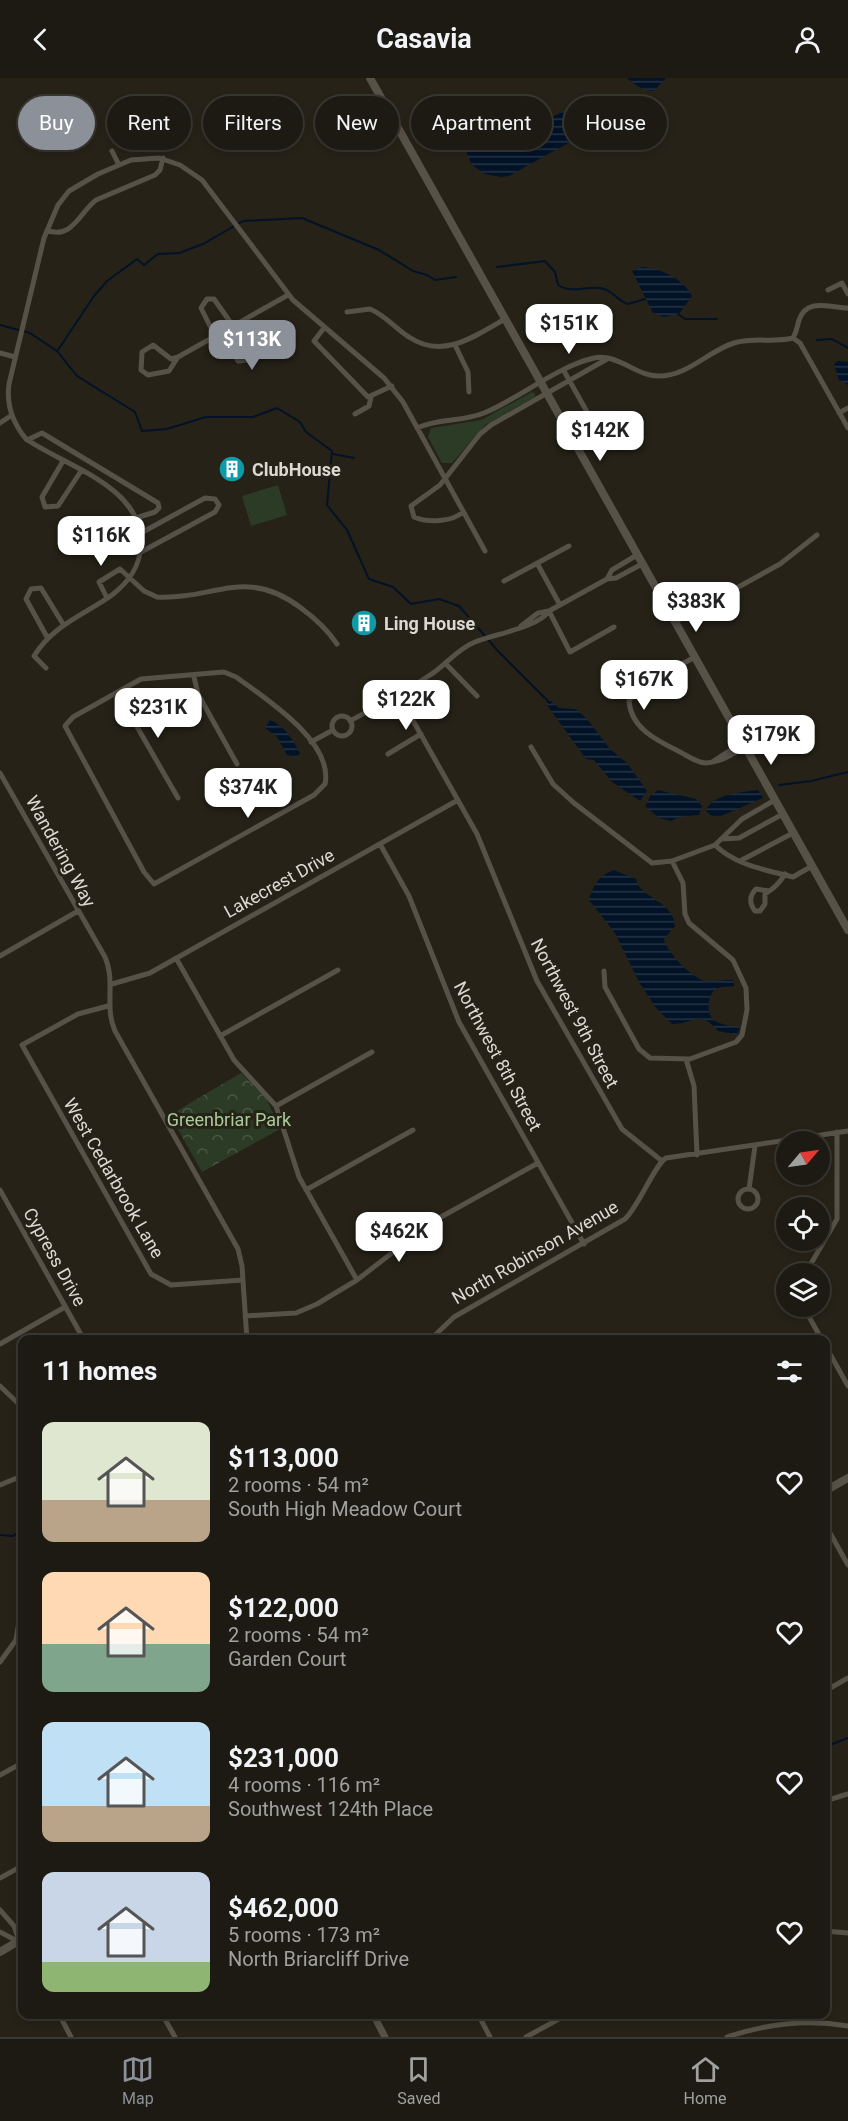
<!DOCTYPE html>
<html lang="en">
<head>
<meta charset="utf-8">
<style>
  :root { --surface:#1c1a12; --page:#292720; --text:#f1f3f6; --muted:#a0a19f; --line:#3a3832; --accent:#8c9099 }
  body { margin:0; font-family:Roboto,sans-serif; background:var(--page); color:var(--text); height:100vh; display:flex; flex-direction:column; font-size:22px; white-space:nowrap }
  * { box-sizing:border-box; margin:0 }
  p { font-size:20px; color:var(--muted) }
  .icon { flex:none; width:33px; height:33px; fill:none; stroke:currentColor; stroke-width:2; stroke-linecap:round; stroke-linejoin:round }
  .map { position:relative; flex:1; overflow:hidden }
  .panel { position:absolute; left:18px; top:1257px; width:812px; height:684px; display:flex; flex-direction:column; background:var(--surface); border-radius:12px; box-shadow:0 3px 9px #0003,0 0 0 2px var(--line) }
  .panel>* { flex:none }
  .top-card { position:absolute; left:18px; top:18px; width:813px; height:54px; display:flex; gap:12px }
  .needle { width:39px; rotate:61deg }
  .tools { position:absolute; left:776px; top:1053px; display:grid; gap:12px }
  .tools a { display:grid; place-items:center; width:54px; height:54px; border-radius:50%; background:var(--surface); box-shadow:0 3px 9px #0003,0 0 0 2px var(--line); font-size:30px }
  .price { position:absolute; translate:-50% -51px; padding:0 14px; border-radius:12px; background:#fff; color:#222; font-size:20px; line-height:39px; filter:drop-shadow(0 2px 3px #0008) }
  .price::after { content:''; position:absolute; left:50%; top:36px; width:18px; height:14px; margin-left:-9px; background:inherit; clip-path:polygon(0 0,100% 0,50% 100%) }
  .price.current { background:var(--accent); color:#fff }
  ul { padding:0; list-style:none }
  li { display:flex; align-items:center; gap:18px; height:150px; padding:0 24px }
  li span { display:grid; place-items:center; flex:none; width:168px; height:120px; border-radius:12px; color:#555 }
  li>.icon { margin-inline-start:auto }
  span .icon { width:72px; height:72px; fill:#fffc; stroke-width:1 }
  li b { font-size:26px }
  h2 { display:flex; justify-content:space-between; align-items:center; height:72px; padding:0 24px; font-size:26px }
  .pill { padding:0 21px; border-radius:27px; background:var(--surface); box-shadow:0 3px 9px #0003,0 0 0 2px var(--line); font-size:21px; line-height:54px }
  .pill.current { background:var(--accent); color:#fff }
  header { display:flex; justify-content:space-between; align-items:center; height:78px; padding:0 24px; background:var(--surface); font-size:27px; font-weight:700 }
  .tabs { display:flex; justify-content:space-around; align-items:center; height:84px; border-top:2px solid var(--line); background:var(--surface); font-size:16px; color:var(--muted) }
  .tabs a { display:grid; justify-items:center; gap:3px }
  .tabs .current { color:var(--accent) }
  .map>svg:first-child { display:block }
</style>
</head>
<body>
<header><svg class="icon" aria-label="back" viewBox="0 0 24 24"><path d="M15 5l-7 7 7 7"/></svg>Casavia<svg class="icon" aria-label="person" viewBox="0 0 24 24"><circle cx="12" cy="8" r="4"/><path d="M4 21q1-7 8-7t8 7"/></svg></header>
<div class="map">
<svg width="848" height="1959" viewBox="0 0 848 1959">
  <defs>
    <pattern id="park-crowns" width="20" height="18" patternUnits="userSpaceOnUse" patternTransform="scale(1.5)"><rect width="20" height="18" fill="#2c3b25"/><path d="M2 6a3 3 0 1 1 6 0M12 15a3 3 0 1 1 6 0" fill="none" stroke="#4a5744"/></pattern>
    <pattern id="water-rules" width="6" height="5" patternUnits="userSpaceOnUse" patternTransform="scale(1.5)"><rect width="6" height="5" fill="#021227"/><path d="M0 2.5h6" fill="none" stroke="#263445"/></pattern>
  </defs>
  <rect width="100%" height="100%" fill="#262218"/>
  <path fill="#2c3b25" d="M 532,314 L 535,315 L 535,319 L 485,347 L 452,385 L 442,385 L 428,359 L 431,350 L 481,342 Z
    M 278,407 L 287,437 L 251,448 L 242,418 Z"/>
  <path fill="url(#park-crowns)" d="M 241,995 L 266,1020 L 280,1051 L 202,1094 L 170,1037 Z"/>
  <path fill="url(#water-rules)" d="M 627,0 L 666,0 L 654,13 C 642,13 636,7 627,0 Z
    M 589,21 L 592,21 L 606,44 L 509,98 L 501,99 L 485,96 L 472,87 L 454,45 L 462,38 L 527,31 L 552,39 Z
    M 642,189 C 661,190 683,201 692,218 L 679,236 L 664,239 L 653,235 L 632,193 Z
    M 838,283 L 848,284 L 848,307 L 839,302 L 834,286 Z
    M 551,623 L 559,630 L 576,631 L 587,641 L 610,671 L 627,685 L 647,713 L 640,723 L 612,704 L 594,682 L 586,681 L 549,630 L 547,624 Z
    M 270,642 C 286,649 292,661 300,675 L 297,679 L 287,677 L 277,659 L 265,650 Z
    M 658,712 L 696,721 L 702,728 L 699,737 L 680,739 L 671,743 L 659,740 L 645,728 L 651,717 Z
    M 758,712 L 763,720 L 721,738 L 712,738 L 706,733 C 711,716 744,714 758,712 Z
    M 614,792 L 636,801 C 639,820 673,822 675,848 L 664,861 C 665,873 694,902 706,903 C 715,904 724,901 734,902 L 734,908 C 728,909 720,908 715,912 C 707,918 706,938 715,943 C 722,947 732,948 740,949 L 737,957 L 718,953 C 700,931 694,946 672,946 L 656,930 L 639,904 L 615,855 L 589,822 C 594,806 598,798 614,792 Z"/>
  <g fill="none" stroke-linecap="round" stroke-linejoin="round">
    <path stroke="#021227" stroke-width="2" d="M 497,189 L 545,183 L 555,194 L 558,207 C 574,217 589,206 604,211 C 614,214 618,223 628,226 L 645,221
      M 678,236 L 685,241 L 717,241
      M 0,247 L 30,255 L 57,273 L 77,298 L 135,334 L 142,353 L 167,351 L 206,339 L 253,339 L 277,330 L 300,344 L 306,354 L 332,373 L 327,427 L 347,452 L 369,501 L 393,509 L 411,526 L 439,521 L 459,528 L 497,572 L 550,625
      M 817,262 L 832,261 L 848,270
      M 58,272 L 94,218 L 107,203 L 137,181 L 144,187 L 158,176 L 179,175 L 203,166 L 243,143 L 302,140 L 379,172 L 413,193 L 427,197 L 435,202 L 456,199
      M 333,376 L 354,380
      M 779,707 L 811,703 L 848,694
      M 0,1457 L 13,1458 L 22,1452
      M 825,1669 L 848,1660"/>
    <path stroke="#575248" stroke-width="5" d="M 112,73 L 119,87
      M 47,152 C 71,163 81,133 96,122 L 155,97 L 160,92 L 163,80
      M 828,212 L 842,205 L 848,216
      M 347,234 L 370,231 C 385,237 396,251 409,259 C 443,282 475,258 505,241
      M 324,250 L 314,263 L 368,319 L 392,308
      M 220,255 L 238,283 L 248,282 L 252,276 L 238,245
      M 215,258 L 201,230 L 207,221 L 214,221 L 233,248
      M 793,260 L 800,265 L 848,350
      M 455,267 L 468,294 L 469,314
      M 0,275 L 15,279
      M 178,279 L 171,281 L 153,267 L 142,274 L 141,292 L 148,297 L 169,293 L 178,279 L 288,217
      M 564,293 L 595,348
      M 839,335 L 848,330
      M 355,336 L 369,328 L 371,319
      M 0,345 L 12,337
      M 417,350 C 438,340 462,344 484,335 C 518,321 558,288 594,280 C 618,275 637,299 659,298 C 688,298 708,273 734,265 C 754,259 773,265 793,260 C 797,253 797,249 799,242 C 807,219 831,230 848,230
      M 27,362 L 42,355 L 158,425 L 159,430 L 155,434 L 136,440
      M 63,383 L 42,419 L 45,429 L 58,428 L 81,393
      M 463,434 C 452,444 428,445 414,439 L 411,428 L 440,407 L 480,356 L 491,347 L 607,281
      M 141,455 L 205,420 L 215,421 L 219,427 L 215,434 L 141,474
      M 537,485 L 560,527
      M 607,501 L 612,492 L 637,477
      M 504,503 L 569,468
      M 107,520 L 99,504 L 120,491 L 144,513 L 157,519 C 214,522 246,488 301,530 C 316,541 327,551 337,566
      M 675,544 L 780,486 L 817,457
      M 614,549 L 570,574 L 549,533 L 607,501 L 616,500 L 642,486
      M 47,559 L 26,521 L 31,511 L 41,510 L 63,546
      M 695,579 L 638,610 L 629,623 C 631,651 658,663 680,674 C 688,678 697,685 706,685 C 721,684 733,676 745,669
      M 445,585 L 477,618
      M 46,590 L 34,578 C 53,547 84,537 112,517 C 129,504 140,489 141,467 C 144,409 65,388 26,361 C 13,345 6,327 9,306 L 44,160 L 58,127 L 69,113 L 98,96 L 131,82 L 159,80 L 180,87 L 202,102 L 293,222 L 384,300 L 403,324 L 485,473
      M 224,594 L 236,599 C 265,620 334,664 325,706 L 314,717 L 154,806 L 144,794 L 65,648 L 73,639 L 141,601 Z
      M 194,599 L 198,616 L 237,686
      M 117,614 L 178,720
      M 398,616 L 477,756 L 537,903 L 622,1051 L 662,1083
      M332 648a10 10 0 1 1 20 0a10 10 0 1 1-20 0Z
      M 350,643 C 377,628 405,614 430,597 C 446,587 457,571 475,564 C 495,556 539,549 549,533 L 538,535 L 521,548
      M 311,664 L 333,652
      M 531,669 L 553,706 L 574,725 L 652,785 L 672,783 L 715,767 L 742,741 L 775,722
      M 388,676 L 421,656
      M 712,684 L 743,664
      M 0,695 L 105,879 C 116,904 104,928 115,953 L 238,1171 L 242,1188 L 247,1262
      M 721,761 L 739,760 L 783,736
      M 380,766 L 409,818 L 459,944 L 584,1166
      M 715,767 C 735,787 766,792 793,799 L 812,788
      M 740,783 L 793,755
      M 769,813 L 756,811 C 749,818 749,825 755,833 L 760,833 L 765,826 L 765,816 C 774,810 779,806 785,796
      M 0,878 L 78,833
      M 176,880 L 234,982 L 276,1028 L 299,1099 L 357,1202
      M 604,893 L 605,909 L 639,971 L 650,980 L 690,981 L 736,964 L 742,957 L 747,932 L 746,910 L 733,882 L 689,845 L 685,836 L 683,805 L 672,783
      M 112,906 L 150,895 L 458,722
      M 108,928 L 78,936 L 22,967 L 151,1196 L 171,1207 L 243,1202
      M 220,958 L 338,892
      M 686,981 L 694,1008 L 697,1077
      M 276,1028 L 372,974
      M738 1121a10 10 0 1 1 20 0a10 10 0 1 1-20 0Z
      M 749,1111 L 755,1068
      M 0,1112 L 84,1262
      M 306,1112 L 413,1052
      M 805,1196 L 837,1141 L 837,1054
      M 803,1228 L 822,1262
      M 245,1238 L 296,1235 L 317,1226 L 357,1202 L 432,1144 L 538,1085
      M 430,1262 L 454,1239 L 625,1141 C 639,1128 655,1086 666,1080 L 848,1053
      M 0,1266 L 65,1229
      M 825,1267 L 848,1308
      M 0,1308 L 22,1329
      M 0,1407 L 22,1398
      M 825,1446 L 848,1487
      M 0,1584 L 16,1562 L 22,1526
      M 825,1613 L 848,1600
      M 0,1697 L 22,1685
      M 825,1723 L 848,1716
      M 0,1800 L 22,1788
      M 0,1832 L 14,1848 L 22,1871
      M 825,1853 L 848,1855
      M 0,1854 L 19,1864
      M 59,1936 L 71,1959
      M 162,1936 L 175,1959
      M 478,1936 L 490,1959
      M 526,1959 L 568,1936
      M 727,1959 C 766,1946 807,1941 848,1948"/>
    <path stroke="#575248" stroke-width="7" d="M 373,1936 L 385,1959"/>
    <path stroke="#575248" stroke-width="8" d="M 370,0 L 848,852
      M 825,1413 L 848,1400
      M 0,1874 L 22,1861"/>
  </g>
  <defs>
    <symbol id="building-disc" viewBox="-11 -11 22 22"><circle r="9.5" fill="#0f9aa8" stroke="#262218"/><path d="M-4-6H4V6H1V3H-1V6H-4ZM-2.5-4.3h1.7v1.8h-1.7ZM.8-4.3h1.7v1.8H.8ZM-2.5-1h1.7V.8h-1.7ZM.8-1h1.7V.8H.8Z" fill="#fff"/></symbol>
  </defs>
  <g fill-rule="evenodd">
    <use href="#building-disc" x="217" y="376" width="30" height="30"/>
    <use href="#building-disc" x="349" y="530" width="30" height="30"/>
  </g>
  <g text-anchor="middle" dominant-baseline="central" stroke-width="6" stroke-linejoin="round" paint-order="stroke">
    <g font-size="18" font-weight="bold" fill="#dcd9d3" stroke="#262218" text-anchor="start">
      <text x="252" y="391">ClubHouse</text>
      <text x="384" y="545">Ling House</text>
    </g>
    <g font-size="18" fill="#dcd9d3" stroke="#262218">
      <text transform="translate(61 773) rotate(61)">Wandering Way</text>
      <text transform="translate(279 805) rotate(-29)">Lakecrest Drive</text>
      <text transform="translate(575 935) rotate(62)">Northwest 9th Street</text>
      <text transform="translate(498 978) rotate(62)">Northwest 8th Street</text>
      <text transform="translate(114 1100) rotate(60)">West Cedarbrook Lane</text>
      <text transform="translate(535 1174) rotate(-30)">North Robinson Avenue</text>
      <text transform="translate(55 1179) rotate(61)">Cypress Drive</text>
    </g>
    <g font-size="18" fill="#a9cb99" stroke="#262218">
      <text x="229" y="1041">Greenbriar Park</text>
    </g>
  </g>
</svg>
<div class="tools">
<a><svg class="needle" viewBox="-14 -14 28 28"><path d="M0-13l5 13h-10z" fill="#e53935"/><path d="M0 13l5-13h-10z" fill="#a0a19f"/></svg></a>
<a><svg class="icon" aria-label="locate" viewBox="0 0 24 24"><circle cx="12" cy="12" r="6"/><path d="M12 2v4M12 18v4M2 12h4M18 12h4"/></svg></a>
<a><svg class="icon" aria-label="layers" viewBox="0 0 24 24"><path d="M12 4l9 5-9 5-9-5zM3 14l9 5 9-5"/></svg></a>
</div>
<b class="price" style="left:569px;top:277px">$151K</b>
<b class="price current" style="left:252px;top:293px">$113K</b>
<b class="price" style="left:600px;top:384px">$142K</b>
<b class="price" style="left:101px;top:489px">$116K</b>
<b class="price" style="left:696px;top:555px">$383K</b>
<b class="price" style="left:644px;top:633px">$167K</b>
<b class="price" style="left:406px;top:653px">$122K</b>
<b class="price" style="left:158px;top:661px">$231K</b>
<b class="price" style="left:771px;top:688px">$179K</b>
<b class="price" style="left:248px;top:741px">$374K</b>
<b class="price" style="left:399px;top:1185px">$462K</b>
<div class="top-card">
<a class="pill current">Buy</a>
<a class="pill">Rent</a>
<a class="pill">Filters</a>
<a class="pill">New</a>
<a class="pill">Apartment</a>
<a class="pill">House</a>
</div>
<section class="panel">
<h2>11 homes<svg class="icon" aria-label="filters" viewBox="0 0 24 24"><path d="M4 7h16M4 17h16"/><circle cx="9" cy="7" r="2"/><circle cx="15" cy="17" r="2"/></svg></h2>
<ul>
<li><span style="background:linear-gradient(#dfe7d0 65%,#b9a48a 0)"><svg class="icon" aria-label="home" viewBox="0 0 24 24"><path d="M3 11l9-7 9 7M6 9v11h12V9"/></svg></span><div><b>$113,000</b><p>2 rooms · 54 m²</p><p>South High Meadow Court</p></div><svg class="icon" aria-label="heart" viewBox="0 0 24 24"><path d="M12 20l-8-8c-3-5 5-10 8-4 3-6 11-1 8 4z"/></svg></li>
<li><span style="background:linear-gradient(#ffd9b3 60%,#7fa58c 0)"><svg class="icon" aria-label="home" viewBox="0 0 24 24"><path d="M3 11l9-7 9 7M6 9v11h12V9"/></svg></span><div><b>$122,000</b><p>2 rooms · 54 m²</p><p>Garden Court</p></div><svg class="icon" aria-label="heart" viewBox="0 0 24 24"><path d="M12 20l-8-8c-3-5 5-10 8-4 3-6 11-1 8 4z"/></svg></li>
<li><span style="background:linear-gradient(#bfe0f5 70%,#b9a48a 0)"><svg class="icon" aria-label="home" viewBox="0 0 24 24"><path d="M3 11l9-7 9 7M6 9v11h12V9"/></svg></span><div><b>$231,000</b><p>4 rooms · 116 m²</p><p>Southwest 124th Place</p></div><svg class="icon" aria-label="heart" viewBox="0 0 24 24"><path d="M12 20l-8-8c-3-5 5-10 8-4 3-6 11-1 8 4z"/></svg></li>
<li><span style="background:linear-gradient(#c9d6e8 75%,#8fb573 0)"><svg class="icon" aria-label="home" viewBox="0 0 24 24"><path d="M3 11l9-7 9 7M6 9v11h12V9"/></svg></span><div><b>$462,000</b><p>5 rooms · 173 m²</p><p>North Briarcliff Drive</p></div><svg class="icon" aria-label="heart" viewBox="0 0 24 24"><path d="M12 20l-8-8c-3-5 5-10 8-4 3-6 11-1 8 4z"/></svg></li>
</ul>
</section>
</div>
<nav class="tabs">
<a class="current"><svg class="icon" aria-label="map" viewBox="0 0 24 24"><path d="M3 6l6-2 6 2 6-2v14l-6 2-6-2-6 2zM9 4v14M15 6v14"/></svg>Map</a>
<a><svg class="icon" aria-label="saved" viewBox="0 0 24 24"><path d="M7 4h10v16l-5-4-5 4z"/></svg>Saved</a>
<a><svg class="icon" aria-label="home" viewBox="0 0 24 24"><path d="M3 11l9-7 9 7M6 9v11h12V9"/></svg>Home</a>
</nav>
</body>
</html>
